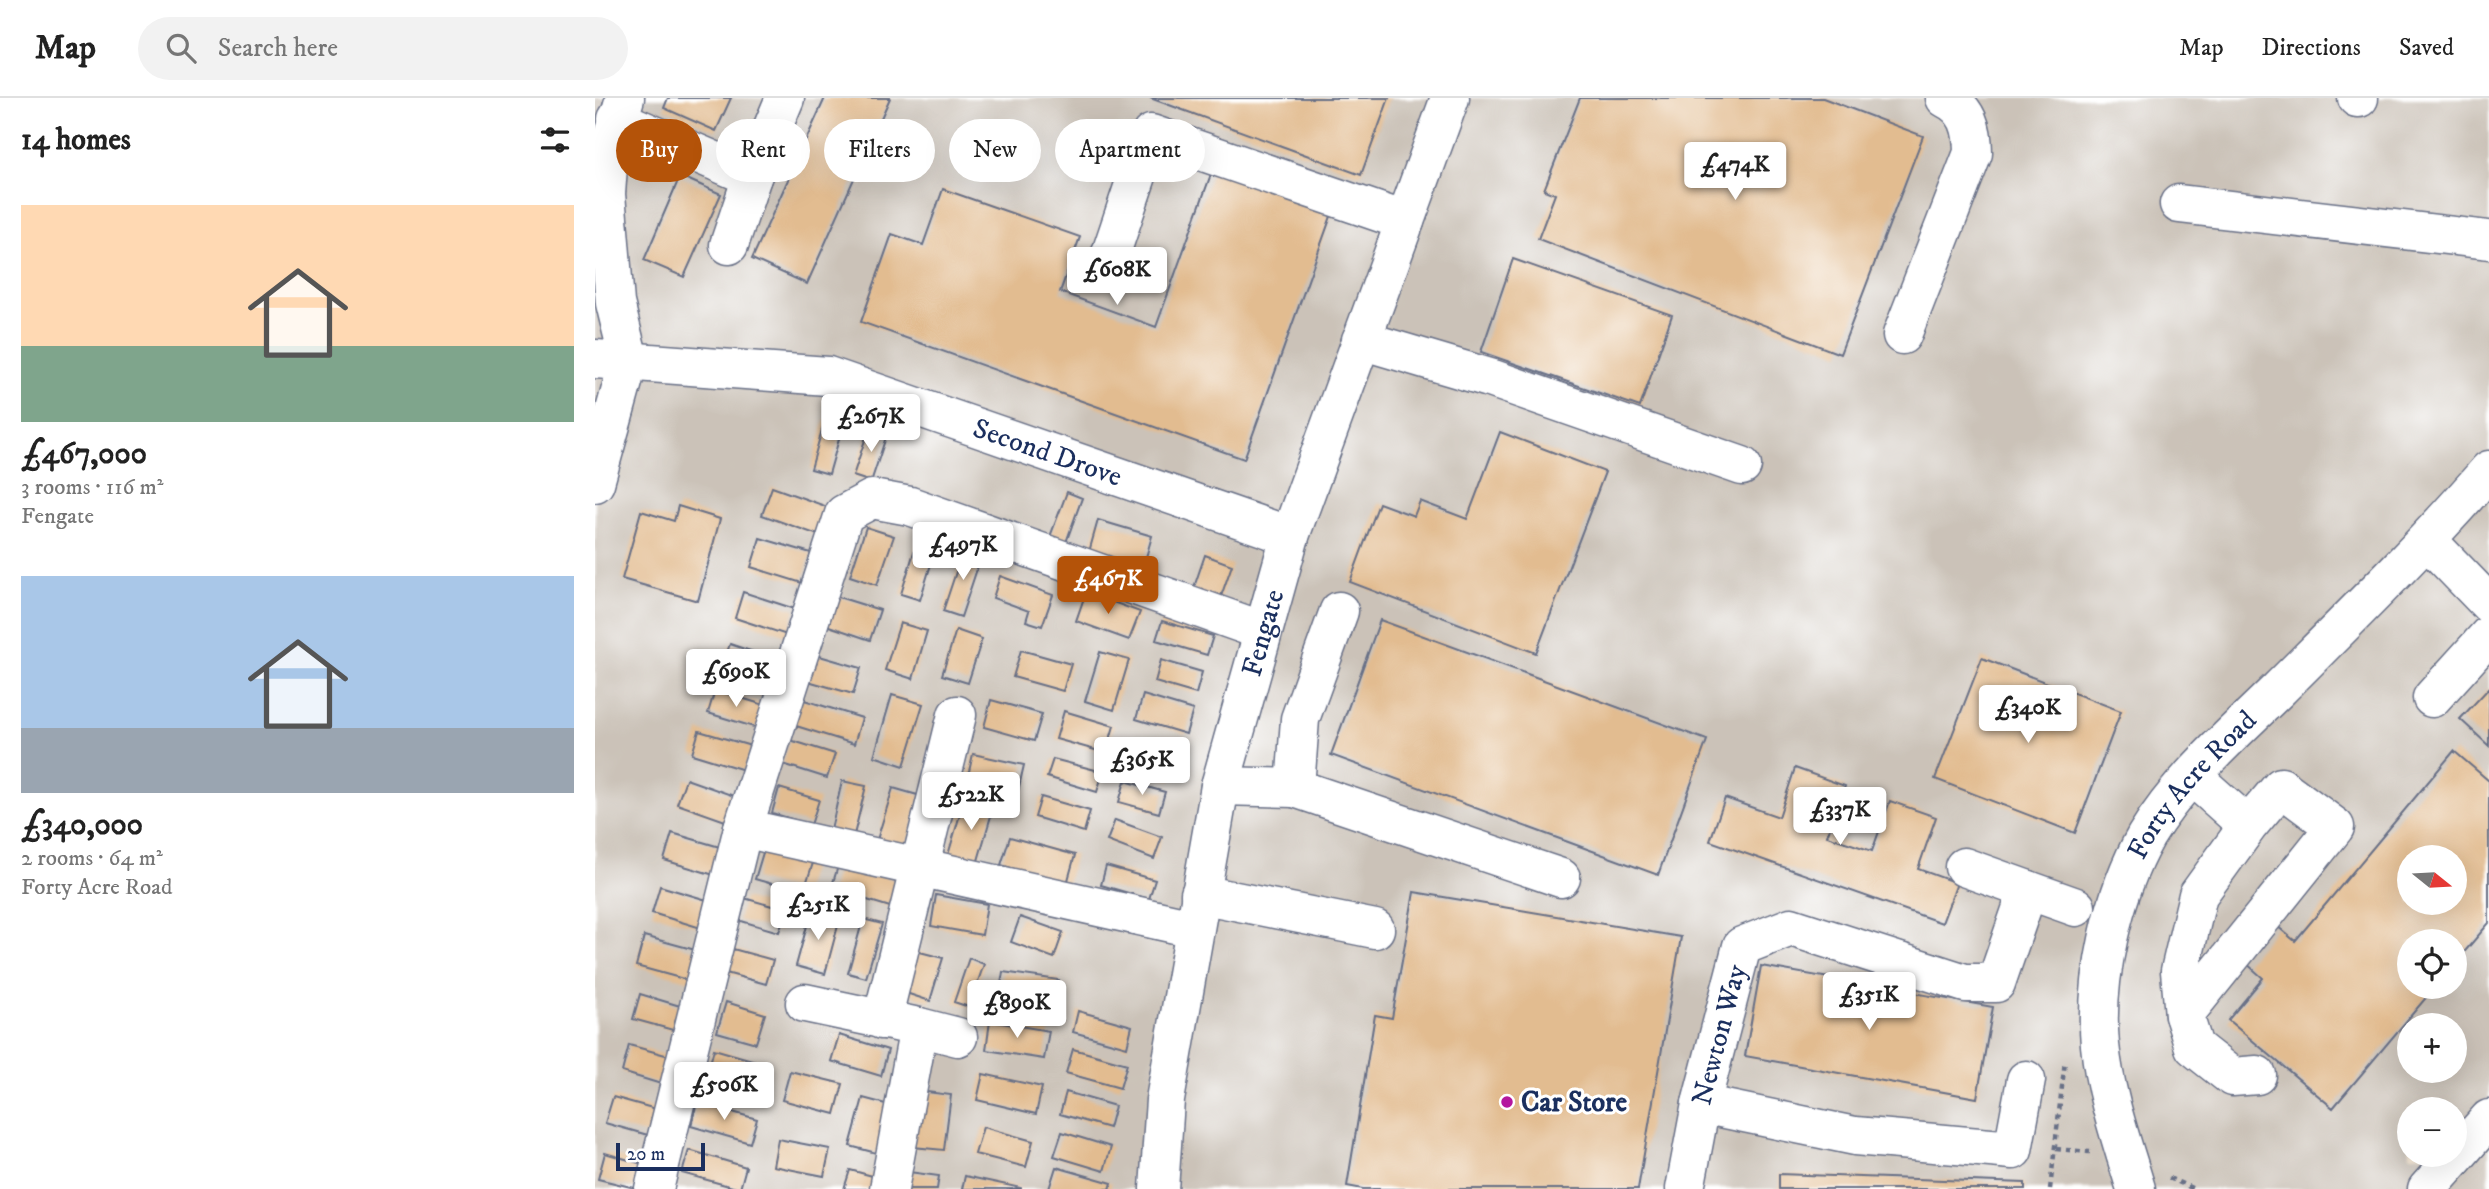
<!DOCTYPE html>
<html lang="en">
<head>
<meta charset="utf-8">
<style>
  :root { --surface:#fff; --page:#f2f2f2; --text:#222; --muted:#767676; --line:#e0e0e0; --accent:#b45309 }
  body { margin:0; font-family:"IM FELL DW Pica",serif; background:var(--page); color:var(--text); height:100vh; display:flex; flex-direction:column; font-size:26px; white-space:nowrap }
  * { box-sizing:border-box; margin:0 }
  p { font-size:23px; color:var(--muted) }
  .icon { flex:none; width:38px; height:38px; fill:none; stroke:currentColor; stroke-width:2; stroke-linecap:round; stroke-linejoin:round }
  .map { position:relative; flex:1; overflow:hidden }
  .side { display:flex; flex-direction:column; background:var(--surface); width:595px }
  .side>* { flex:none }
  .guide { position:absolute; left:21px; top:21px; width:665px; height:63px; display:flex; gap:14px }
  .needle { width:46px; rotate:108deg }
  .tools { position:absolute; left:1802px; top:747px; display:grid; gap:14px }
  .tools a { display:grid; place-items:center; width:70px; height:70px; border-radius:50%; background:var(--surface); box-shadow:0 7px 28px #0002; font-size:35px }
  .scale { position:absolute; left:21px; bottom:18px; width:89px; box-sizing:border-box; padding-left:7px; border:4px solid #1b2f5e; border-top:0; font-size:19px; line-height:24px; white-space:nowrap; color:#1b2f5e; -webkit-text-stroke:5px #fff; paint-order:stroke }
  .price { position:absolute; translate:-50% -60px; padding:0 16px; border-radius:7px; background:#fff; color:#222; font-size:23px; line-height:46px; filter:drop-shadow(0 2px 4px #0008) }
  .price::after { content:''; position:absolute; left:50%; top:42px; width:21px; height:16px; margin-left:-10px; background:inherit; clip-path:polygon(0 0,100% 0,50% 100%) }
  .price.active { background:var(--accent); color:#fff }
  ul { padding:0; list-style:none }
  li { display:grid; align-content:center; gap:14px; height:371px; padding:0 21px }
  li span { display:grid; place-items:center; height:217px; border-radius:0px; color:#555 }
  li>.icon { margin-inline-start:auto }
  span .icon { width:126px; height:126px; fill:#fffc; stroke-width:1 }
  li b { font-size:30px }
  h2 { display:flex; justify-content:space-between; align-items:center; height:84px; padding:0 21px; font-size:30px }
  .pill { padding:0 24px; border-radius:32px; background:var(--surface); box-shadow:0 7px 28px #0002; font-size:24px; line-height:63px }
  .pill.active { background:var(--accent); color:#fff }
  header { display:flex; align-items:center; gap:42px; box-sizing:border-box; height:98px; padding:0 35px; background:var(--surface); border-bottom:2px solid var(--line) }
  header strong { font-size:33px }
  nav { display:flex; gap:38px; margin-inline-start:auto; font-size:24px }
  .search { width:490px; height:63px; background:var(--page); display:flex; align-items:center; gap:18px; box-sizing:border-box; padding:0 24px; border-radius:38px; color:var(--muted); font-size:26px }
  main { display:flex; flex:1; min-height:0 }
  .map>svg:first-child { display:block }
</style>
</head>
<body>
<header>
<strong>Map</strong>
<div class="search"><svg class="icon" aria-label="search" viewBox="0 0 24 24"><circle cx="10" cy="10" r="6"/><path d="M15 15l6 6"/></svg>Search here</div>
<nav><a>Map</a><a>Directions</a><a>Saved</a></nav>
</header>
<main>
<section class="side">
<h2>14 homes<svg class="icon" aria-label="filters" viewBox="0 0 24 24"><path d="M4 7h16M4 17h16"/><circle cx="9" cy="7" r="2"/><circle cx="15" cy="17" r="2"/></svg></h2>
<ul>
<li><span style="background:linear-gradient(#ffd9b3 65%,#7fa58c 0)"><svg class="icon" aria-label="home" viewBox="0 0 24 24"><path d="M3 11l9-7 9 7M6 9v11h12V9"/></svg></span><div><b>£467,000</b><p>3 rooms · 116 m²</p><p>Fengate</p></div></li>
<li><span style="background:linear-gradient(#a9c7e8 70%,#9aa5b1 0)"><svg class="icon" aria-label="home" viewBox="0 0 24 24"><path d="M3 11l9-7 9 7M6 9v11h12V9"/></svg></span><div><b>£340,000</b><p>2 rooms · 64 m²</p><p>Forty Acre Road</p></div></li>
</ul>
</section>
<div class="map">
<svg width="1894" height="1091" viewBox="0 0 1894 1091">
  <rect width="100%" height="100%" fill="#fff"/>
  <filter id="ink" filterUnits="userSpaceOnUse"><feTurbulence type="fractalNoise" baseFrequency=".0143" numOctaves="2"/><feDisplacementMap in="SourceGraphic" scale="14" xChannelSelector="R" yChannelSelector="G"/><feConvolveMatrix kernelMatrix="1 2 1 2 8 2 1 2 1" color-interpolation-filters="sRGB"/></filter>
  <filter id="wash" filterUnits="userSpaceOnUse"><feTurbulence type="fractalNoise" baseFrequency=".00686" numOctaves="4" result="noise"/><feDisplacementMap in="SourceGraphic" scale="28" xChannelSelector="R" yChannelSelector="G"/><feGaussianBlur stdDeviation="1.57" result="paint"/><feColorMatrix in="noise" values="0 0 0 0 0 0 0 0 0 0 0 0 0 0 0 0 0 1.4 0 .05"/><feComposite in="paint" operator="in"/></filter>
  <g filter="url(#wash)">
    <rect width="100%" height="100%" fill="#f6e5cf"/>
    <path fill="#cbc2b8" fill-rule="evenodd" d="M 0,0 L 1894,0 L 1894,1091 L 0,1091 ZM 1815,760 L 1860,760 L 1860,805 L 1815,805 ZM 1815,844 L 1860,844 L 1860,889 L 1815,889 ZM 1815,928 L 1860,928 L 1860,973 L 1815,973 ZM 1815,1012 L 1860,1012 L 1860,1057 L 1815,1057 Z"/>
    <g id="blocks">
      <path fill="#e2bc90" fill-rule="evenodd" d="M 73,0 L 136,0 L 121,33 L 69,10 Z
        M 230,0 L 295,0 L 212,186 L 157,161 Z
        M 555,0 L 794,0 L 766,77 Z
        M 985,0 L 1228,0 L 1328,38 L 1245,256 L 943,141 L 960,96 L 949,92 Z
        M 620,65 L 740,107 L 649,361 L 266,224 L 297,136 L 328,147 L 348,91 L 485,139 L 465,194 L 561,229 Z
        M 85,78 L 126,96 L 89,179 L 49,162 Z
        M 918,161 L 1077,217 L 1045,309 L 886,254 Z
        M 230,321 L 248,327 L 234,376 L 216,371 Z
        M 275,327 L 293,333 L 276,384 L 258,378 Z
        M 905,334 L 1010,374 L 941,555 L 755,484 L 784,405 L 819,418 L 825,403 L 872,421 Z
        M 177,389 L 233,409 L 223,437 L 167,417 Z
        M 472,394 L 487,400 L 469,450 L 453,444 Z
        M 83,408 L 125,421 L 103,503 L 27,481 L 46,413 L 79,423 Z
        M 503,422 L 557,438 L 548,470 L 494,454 Z
        M 271,429 L 299,438 L 282,487 L 255,478 Z
        M 326,431 L 345,437 L 325,502 L 306,496 Z
        M 165,440 L 216,455 L 207,485 L 156,469 Z
        M 369,450 L 387,456 L 366,519 L 348,513 Z
        M 610,457 L 637,467 L 624,504 L 597,495 Z
        M 405,478 L 458,497 L 447,528 L 431,523 L 434,513 L 398,500 Z
        M 148,494 L 200,511 L 192,537 L 140,520 Z
        M 491,494 L 545,514 L 534,542 L 481,523 Z
        M 237,497 L 285,512 L 275,542 L 228,526 Z
        M 785,522 L 1112,642 L 1063,777 L 736,657 Z
        M 567,523 L 618,538 L 612,557 L 561,542 Z
        M 305,525 L 332,533 L 318,581 L 290,572 Z
        M 361,532 L 387,541 L 373,585 L 347,577 Z
        M 135,546 L 185,563 L 175,589 L 126,571 Z
        M 426,552 L 476,566 L 468,593 L 418,579 Z
        M 505,554 L 534,562 L 519,612 L 490,603 Z
        M 221,557 L 266,570 L 258,596 L 213,583 Z
        M 1387,560 L 1526,613 L 1480,735 L 1340,681 Z
        M 566,562 L 607,574 L 601,596 L 560,584 Z
        M 1894,590 L 1894,648 L 1865,621 Z
        M 120,592 L 169,607 L 162,630 L 113,615 Z
        M 297,597 L 328,606 L 309,668 L 279,658 Z
        M 548,597 L 598,612 L 591,636 L 541,621 Z
        M 206,601 L 267,620 L 259,646 L 198,627 Z
        M 396,602 L 447,616 L 439,643 L 389,629 Z
        M 469,613 L 519,628 L 511,655 L 461,641 Z
        M 104,633 L 156,648 L 149,672 L 97,656 Z
        M 540,641 L 586,657 L 576,683 L 530,667 Z
        M 195,642 L 240,656 L 232,680 L 188,666 Z
        M 1859,653 L 1894,683 L 1894,825 L 1860,865 L 1860,844 L 1815,844 L 1815,889 L 1840,889 L 1738,1010 L 1633,922 L 1668,880 L 1651,865 L 1682,828 L 1700,843 ZM 1815,760 L 1860,760 L 1860,805 L 1815,805 Z
        M 378,656 L 429,667 L 423,693 L 372,682 Z
        M 458,661 L 508,674 L 502,694 L 452,679 Z
        M 1200,670 L 1250,688 L 1232,738 L 1277,753 L 1295,703 L 1341,719 L 1323,771 L 1362,785 L 1347,825 L 1115,743 L 1130,700 L 1184,719 Z
        M 91,681 L 142,699 L 133,724 L 82,706 Z
        M 247,683 L 271,688 L 258,741 L 235,736 Z
        M 530,683 L 570,694 L 564,715 L 524,704 Z
        M 184,690 L 224,702 L 216,727 L 177,715 Z
        M 298,690 L 326,698 L 310,753 L 281,745 Z
        M 446,699 L 495,713 L 489,734 L 440,719 Z
        M 369,703 L 398,711 L 382,766 L 353,757 Z
        M 520,722 L 567,739 L 559,761 L 512,743 Z
        M 77,735 L 128,750 L 119,777 L 69,762 Z
        M 415,739 L 480,757 L 472,786 L 406,767 Z
        M 170,748 L 219,762 L 208,795 L 160,781 Z
        M 244,765 L 303,783 L 295,809 L 236,791 Z
        M 511,768 L 560,782 L 554,801 L 506,787 Z
        M 65,788 L 115,803 L 106,830 L 57,815 Z
        M 819,794 L 1086,839 L 1043,1091 L 768,1091 L 752,1088 L 780,917 L 797,920 Z
        M 341,797 L 392,806 L 387,837 L 336,828 Z
        M 149,800 L 191,812 L 184,834 L 143,822 Z
        M 216,813 L 245,820 L 230,876 L 201,868 Z
        M 425,819 L 468,834 L 459,860 L 416,844 Z
        M 268,821 L 287,826 L 271,880 L 253,875 Z
        M 49,838 L 104,853 L 96,883 L 41,868 Z
        M 138,851 L 178,862 L 171,886 L 131,875 Z
        M 317,852 L 348,860 L 335,903 L 305,893 Z
        M 374,860 L 389,866 L 374,909 L 359,904 Z
        M 1166,868 L 1398,909 L 1382,1000 L 1150,958 Z
        M 408,874 L 464,882 L 461,907 L 404,899 Z
        M 45,896 L 85,908 L 78,932 L 38,921 Z
        M 131,904 L 170,916 L 161,945 L 122,934 Z
        M 483,913 L 537,928 L 532,949 L 478,934 Z
        M 395,923 L 454,933 L 449,961 L 391,952 Z
        M 244,937 L 293,952 L 286,978 L 236,963 Z
        M 34,947 L 74,958 L 66,986 L 27,974 Z
        M 119,951 L 164,964 L 154,1000 L 109,987 Z
        M 478,951 L 532,966 L 525,990 L 471,975 Z
        M 195,973 L 248,986 L 240,1016 L 187,1002 Z
        M 388,976 L 447,989 L 441,1016 L 382,1002 Z
        M 324,993 L 356,997 L 349,1052 L 318,1049 Z
        M 471,994 L 520,1008 L 514,1030 L 465,1016 Z
        M 18,999 L 68,1013 L 60,1039 L 10,1025 Z
        M 268,1000 L 298,1008 L 285,1056 L 255,1048 Z
        M 102,1004 L 162,1021 L 155,1045 L 96,1028 Z
        M 388,1029 L 438,1043 L 431,1069 L 380,1056 Z
        M 467,1034 L 516,1049 L 509,1073 L 459,1058 Z
        M 183,1041 L 235,1051 L 229,1078 L 178,1068 Z
        M 94,1052 L 151,1069 L 145,1091 L 87,1075 Z
        M 10,1055 L 51,1067 L 44,1091 L 3,1081 Z
        M 461,1069 L 517,1085 L 515,1091 L 454,1091 Z
        M 255,1072 L 285,1080 L 282,1091 L 249,1091 Z
        M 314,1074 L 344,1078 L 342,1091 L 312,1091 Z
        M 1184,1076 L 1430,1085 L 1430,1091 L 1184,1091 Z
        M 370,1078 L 426,1090 L 426,1091 L 367,1091 Z"/>
    </g>
  </g>
  <g filter="url(#ink)">
    <use href="#blocks" fill-opacity="0" stroke="#686f86" stroke-width="2"/>
    <g fill="none" stroke-linecap="round" stroke-linejoin="round">
      <defs>
        <g id="minor">
          <path d="M 1762,0 L 1764,0"/>
          <path d="M 22,21 L 157,79"/>
          <path d="M 1584,106 L 1894,142"/>
          <path d="M 134,147 L 157,79 L 190,0"/>
          <path d="M 514,161 L 556,36 L 810,123"/>
          <path d="M 1307,237 L 1378,55 C 1378,31 1373,11 1350,0"/>
          <path d="M 766,242 L 898,281 L 1147,368"/>
          <path id="s1" d="M 0,261 L 233,278 L 695,438"/>
          <path d="M 0,385 L 34,262 L 20,205 L 11,96 L 14,54 L 30,0"/>
          <path d="M 1833,443 L 1894,506"/>
          <path d="M 1837,600 L 1894,537"/>
          <path d="M 1597,678 L 1653,728 L 1686,689 L 1740,729 L 1589,917 L 1585,873 L 1603,797 L 1653,728"/>
          <path d="M 625,688 L 700,690 L 705,621 L 744,513"/>
          <path d="M 700,690 L 966,780"/>
          <path d="M 148,730 L 598,830"/>
          <path d="M 1369,769 L 1433,792"/>
          <path d="M 605,796 L 780,831"/>
          <path d="M 210,905 L 324,929 L 294,1091"/>
          <path d="M 1589,917 L 1599,949 L 1637,979 L 1662,977"/>
          <path d="M 287,922 L 362,617"/>
          <path d="M 324,929 L 363,939"/>
          <path d="M 1106,1006 L 1260,1038 L 1418,1052 L 1431,982"/>
          <path d="M 59,1091 L 148,730 L 249,416 L 277,401 L 315,408 L 668,533"/>
          <path id="s2" d="M 564,1091 L 570,1002 L 625,688 L 695,438 L 855,0"/>
          <path id="s3" d="M 1090,1091 L 1106,1006 L 1147,848 L 1196,829 L 1370,885 L 1401,885 L 1433,792 L 1481,809"/>
          <path id="s4" d="M 1541,1091 C 1527,1044 1510,997 1505,947 C 1499,882 1518,796 1551,738 C 1584,683 1636,638 1682,593 C 1754,521 1827,450 1894,372"/>
          <path d="M 1832,1091 L 1894,1021"/>
        </g>
      </defs>
      <use href="#minor" stroke="#686f86" stroke-width="41"/>
      <path stroke="#686f86" stroke-width="4.5" stroke-dasharray="5 5" stroke-linecap="butt" d="M 1461,1051 L 1495,1054
        M 1574,1080 L 1599,1091
        M 1455,1091 L 1470,963"/>
      <use href="#minor" stroke="#fff" stroke-width="38"/>
    </g>
  </g>
  <circle fill="#b5179e" stroke="#fff" stroke-width="2.5" cx="912" cy="1004" r="7"/>
  <g text-anchor="middle" dominant-baseline="central" stroke-width="6" stroke-linejoin="round" paint-order="stroke">
    <g font-size="28" fill="#1b2f5e" stroke="#fff">
      <text stroke="none"><textPath href="#s1" startOffset="466">Second Drove</textPath></text>
      <text stroke="none"><textPath href="#s2" startOffset="567">Fengate</textPath></text>
      <text stroke="none"><textPath href="#s4" startOffset="434">Forty Acre Road</textPath></text>
      <text stroke="none"><textPath href="#s3" startOffset="158">Newton Way</textPath></text>
    </g>
    <g font-size="28" font-weight="bold" fill="#1b2f5e" stroke="#fff" text-anchor="start">
      <text x="926" y="1004">Car Store</text>
    </g>
  </g>
</svg>
<div class="tools">
<a><svg class="needle" viewBox="-14 -14 28 28"><path d="M0-13l5 13h-10z" fill="#e53935"/><path d="M0 13l5-13h-10z" fill="#767676"/></svg></a>
<a><svg class="icon" aria-label="locate" viewBox="0 0 24 24"><circle cx="12" cy="12" r="6"/><path d="M12 2v4M12 18v4M2 12h4M18 12h4"/></svg></a>
<a>+</a>
<a>−</a>
</div>
<div class="scale">20 m</div>
<b class="price" style="left:1140px;top:104px">£474K</b>
<b class="price" style="left:522px;top:209px">£608K</b>
<b class="price" style="left:276px;top:356px">£267K</b>
<b class="price" style="left:368px;top:484px">£497K</b>
<b class="price active" style="left:513px;top:518px">£467K</b>
<b class="price" style="left:141px;top:611px">£690K</b>
<b class="price" style="left:1433px;top:647px">£340K</b>
<b class="price" style="left:547px;top:699px">£365K</b>
<b class="price" style="left:376px;top:734px">£522K</b>
<b class="price" style="left:1245px;top:749px">£337K</b>
<b class="price" style="left:223px;top:844px">£251K</b>
<b class="price" style="left:1274px;top:934px">£351K</b>
<b class="price" style="left:422px;top:942px">£890K</b>
<b class="price" style="left:129px;top:1024px">£506K</b>
<div class="guide">
<a class="pill active">Buy</a>
<a class="pill">Rent</a>
<a class="pill">Filters</a>
<a class="pill">New</a>
<a class="pill">Apartment</a>
</div>
</div>
</main>
</body>
</html>
